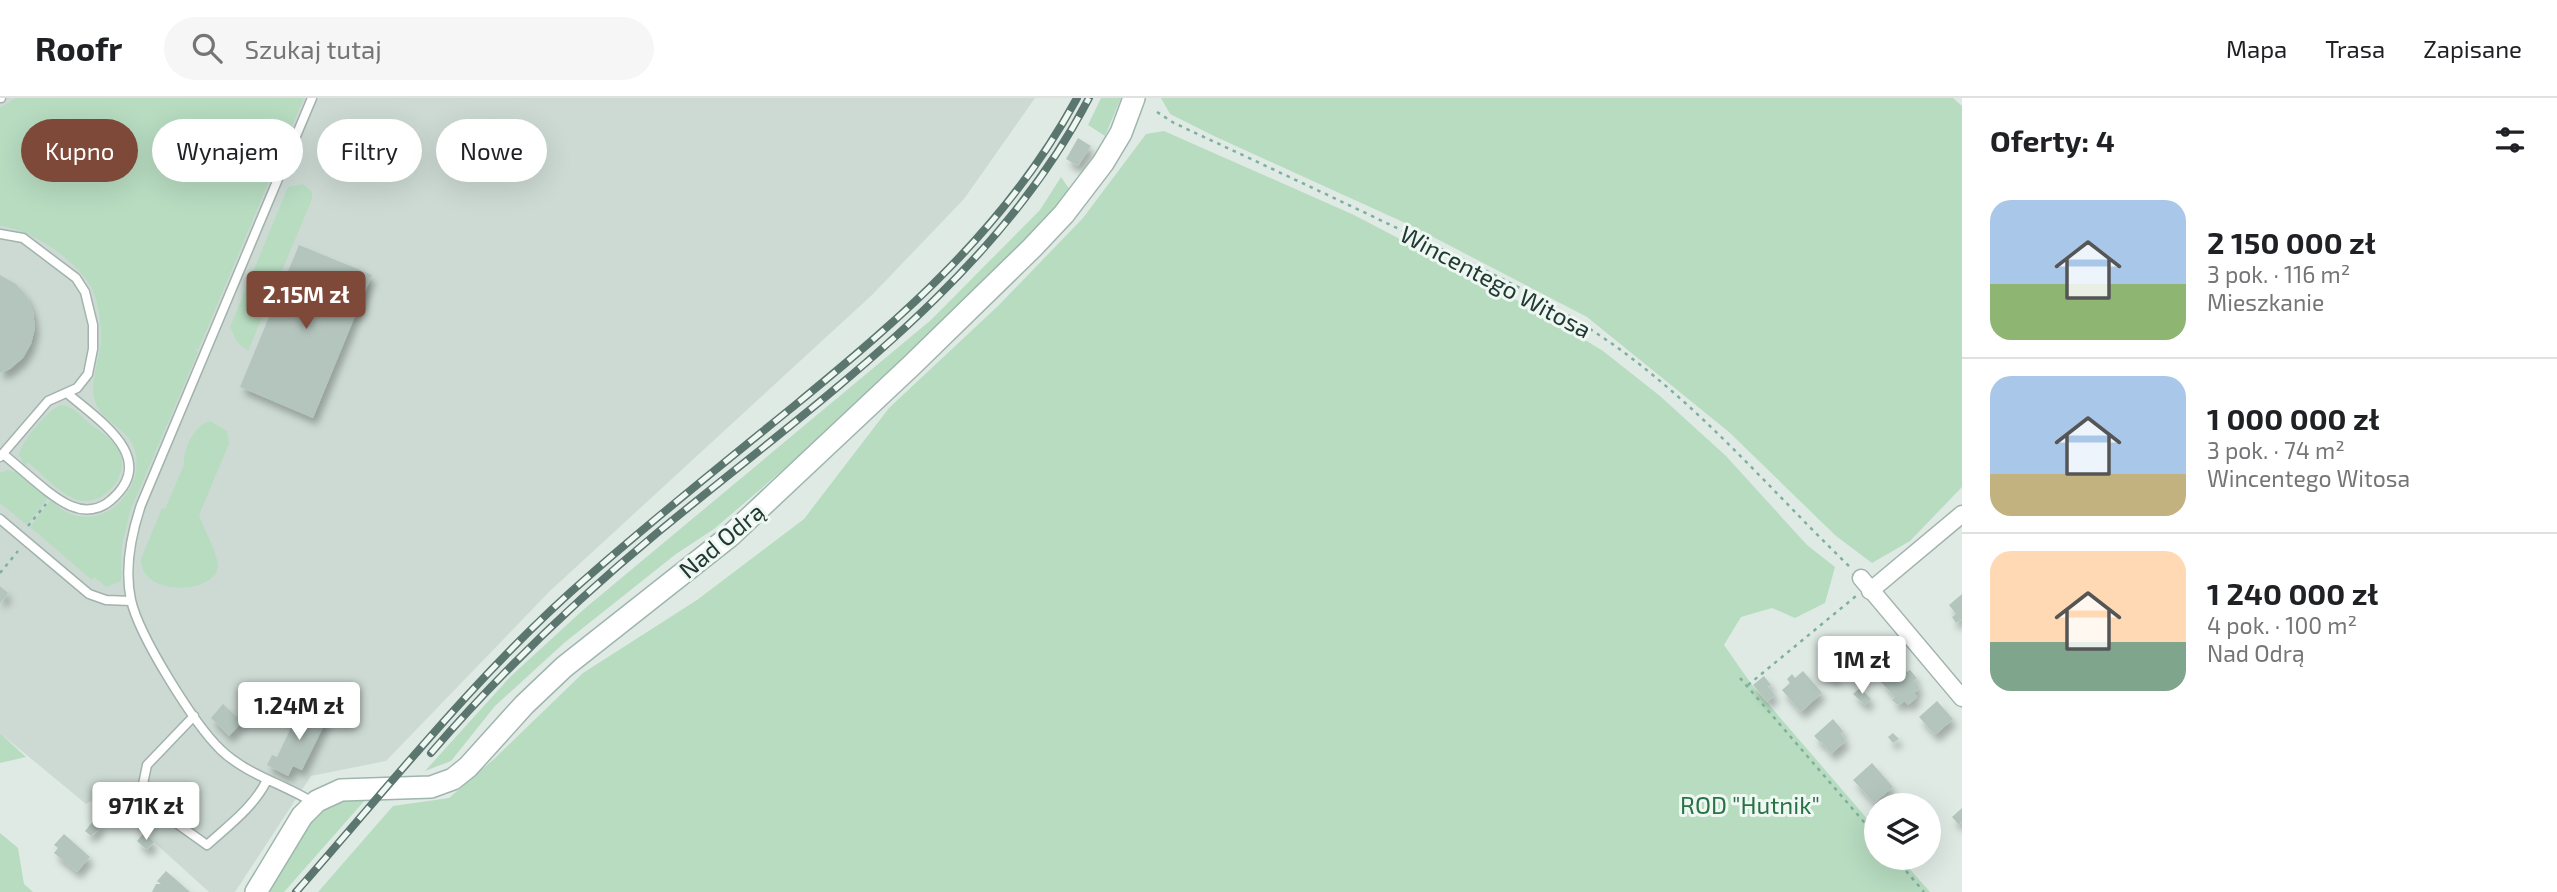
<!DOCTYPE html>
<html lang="pl">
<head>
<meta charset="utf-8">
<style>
  :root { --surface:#fff; --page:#f6f6f6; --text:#202124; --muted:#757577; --line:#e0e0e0; --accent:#7f4939 }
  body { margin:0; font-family:"Exo 2",sans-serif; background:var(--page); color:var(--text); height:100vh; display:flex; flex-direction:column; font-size:26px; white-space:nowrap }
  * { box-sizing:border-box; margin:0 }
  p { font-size:23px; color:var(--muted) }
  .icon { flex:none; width:38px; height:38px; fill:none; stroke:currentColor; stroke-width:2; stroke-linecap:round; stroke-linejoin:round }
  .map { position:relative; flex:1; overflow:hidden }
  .sheet { display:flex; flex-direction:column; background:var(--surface); width:595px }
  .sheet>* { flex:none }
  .guide { position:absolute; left:21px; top:21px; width:665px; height:63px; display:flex; gap:14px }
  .controls { position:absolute; left:1864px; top:695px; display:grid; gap:14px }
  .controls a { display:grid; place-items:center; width:77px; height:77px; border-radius:50%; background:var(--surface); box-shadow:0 7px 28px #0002; font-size:35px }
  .price { position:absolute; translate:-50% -60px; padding:0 16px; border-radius:7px; background:#fff; color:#222; font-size:23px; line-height:46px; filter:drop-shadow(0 2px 4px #0008) }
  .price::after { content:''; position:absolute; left:50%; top:42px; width:21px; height:16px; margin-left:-10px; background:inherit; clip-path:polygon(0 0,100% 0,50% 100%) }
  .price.selected { background:var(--accent); color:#fff }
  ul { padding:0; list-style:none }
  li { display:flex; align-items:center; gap:21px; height:175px; padding:0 28px }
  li+li { border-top:2px solid var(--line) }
  li span { display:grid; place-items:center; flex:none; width:196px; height:140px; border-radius:21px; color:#555 }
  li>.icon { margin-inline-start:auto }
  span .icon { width:84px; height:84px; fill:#fffc; stroke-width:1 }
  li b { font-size:30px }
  h2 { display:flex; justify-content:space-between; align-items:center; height:84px; padding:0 28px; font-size:30px }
  .tag { padding:0 24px; border-radius:32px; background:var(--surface); box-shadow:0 7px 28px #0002; font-size:24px; line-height:63px }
  .tag.selected { background:var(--accent); color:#fff }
  header { display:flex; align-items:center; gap:42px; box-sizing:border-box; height:98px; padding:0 35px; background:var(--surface); border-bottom:2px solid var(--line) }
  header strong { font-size:33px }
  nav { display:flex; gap:38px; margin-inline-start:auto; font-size:24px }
  .search { width:490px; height:63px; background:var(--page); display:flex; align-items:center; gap:18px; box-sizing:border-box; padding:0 24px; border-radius:38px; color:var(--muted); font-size:26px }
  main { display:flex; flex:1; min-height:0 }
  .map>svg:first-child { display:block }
</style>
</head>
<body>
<header>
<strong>Roofr</strong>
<div class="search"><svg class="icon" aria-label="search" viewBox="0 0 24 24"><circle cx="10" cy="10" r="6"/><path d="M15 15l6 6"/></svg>Szukaj tutaj</div>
<nav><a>Mapa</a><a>Trasa</a><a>Zapisane</a></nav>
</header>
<main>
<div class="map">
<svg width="1962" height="794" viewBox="0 0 1962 794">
  <defs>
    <filter id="shadow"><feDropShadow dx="4" dy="7" stdDeviation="3.5" flood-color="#0004"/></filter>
  </defs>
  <rect width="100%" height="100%" fill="#dfeae5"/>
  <path fill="#cddad4" d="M 0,0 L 1035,0 L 964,101 L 872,197 L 550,493 L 386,663 L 311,678 L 235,794 L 209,794 L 102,697 L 86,706 L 0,635 Z"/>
  <path fill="#b7dcc0" d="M 16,0 L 304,0 L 198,252 L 193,250 L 198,254 L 130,413 L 122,447 L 121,483 L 106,489 L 94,479 L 92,482 L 30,429 L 51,402 C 59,410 67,416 78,418 C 113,425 144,386 135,353 C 129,329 99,324 94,300 C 90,285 100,259 101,241 C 101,225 99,204 91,189 C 75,161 32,132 0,128 L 0,10 Z
    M 1101,0 L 1121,0 L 1105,38 L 1088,27 Z
    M 1161,0 L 1953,0 L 1962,8 L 1962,389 L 1910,443 L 1872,465 L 1836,438 L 1729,334 L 1587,219 L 1414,129 L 1214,38 L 1170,16 Z
    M 1164,33 L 1354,117 L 1543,216 L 1603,253 L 1660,298 L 1726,358 L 1807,447 L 1835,469 L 1825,505 L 1795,520 L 1772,510 L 1741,519 L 1724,547 L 1752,587 L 1876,731 L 1876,760 L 1900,760 L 1930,794 L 318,794 L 393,708 L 449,700 L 494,661 L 583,575 L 697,502 L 804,421 L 889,310 L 999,207 L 1083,120 L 1146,36 Z
    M 1061,79 L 1070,92 L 1018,153 L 812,347 L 714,431 L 676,456 L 564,545 L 495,608 L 451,663 L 425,673 L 511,578 L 583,512 L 931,222 L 1040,112 Z
    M 303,86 L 312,94 L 312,101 L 248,253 L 237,244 L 230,229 L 288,89 Z
    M 61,307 C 72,308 79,316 88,324 C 99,333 117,343 121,358 C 128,382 99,411 75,401 C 58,394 42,376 28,364 L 25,368 L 19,357 C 22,343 47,312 61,307 Z
    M 210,323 L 227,333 L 229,346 L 199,417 C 203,429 218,456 218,468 C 217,496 140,500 141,461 L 162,410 L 165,411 L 184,367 C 183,351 194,327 210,323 Z
    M 7,372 L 16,374 L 48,400 L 27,427 L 0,405 L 0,375 Z
    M 0,635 L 26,659 L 0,665 Z
    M 366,701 L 284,794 L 268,794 C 284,767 307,712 338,703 C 346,700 357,702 366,701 Z
    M 0,735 L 18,750 L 24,786 L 33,794 L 0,794 Z"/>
  <path fill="#b4c5be" filter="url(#shadow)" d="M 1078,40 L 1091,48 L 1078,68 L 1066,61 Z
    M 299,147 L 372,177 L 313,320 L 240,289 Z
    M 0,177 L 16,186 L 27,199 L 33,214 L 35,230 L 31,246 L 23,260 L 10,271 L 0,275 Z
    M 0,488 L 8,495 L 0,505 Z
    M 1962,496 L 1962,521 L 1956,525 L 1952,519 L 1956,516 L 1949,507 Z
    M 1900,567 L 1907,574 L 1910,572 L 1917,580 L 1914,583 L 1920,590 L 1914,595 L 1917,599 L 1908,607 L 1905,603 L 1898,607 L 1892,602 L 1895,599 L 1881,584 Z
    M 1830,569 L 1837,579 L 1833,582 L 1826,573 Z
    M 1803,573 L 1822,595 L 1801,614 L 1782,592 L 1790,585 L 1787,581 L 1792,576 L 1795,580 Z
    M 1764,578 L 1771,587 L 1768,589 L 1775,597 L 1767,604 L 1753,587 Z
    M 1860,590 L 1871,601 L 1865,607 L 1853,596 Z
    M 1937,603 L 1953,621 L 1935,637 L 1919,619 Z
    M 223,606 L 242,624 L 229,638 L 211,620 Z
    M 301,609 L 327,621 L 302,672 L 293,668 L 288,678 L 267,667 L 272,657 L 277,659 Z
    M 1833,621 L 1843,633 L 1841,636 L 1846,643 L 1831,656 L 1822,644 L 1821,645 L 1814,638 Z
    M 1893,635 L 1899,641 L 1893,645 L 1888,639 Z
    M 1872,665 L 1893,689 L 1874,705 L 1853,682 Z
    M 1876,709 L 1876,720 L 1873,723 L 1867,717 Z
    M 1962,710 L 1962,723 L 1959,727 L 1952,719 Z
    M 94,722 L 101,729 L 91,738 L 85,733 Z
    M 144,735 L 154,744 L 147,752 L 137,743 Z
    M 64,736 L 90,759 L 77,774 L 54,755 L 58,750 L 54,747 Z
    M 166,773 L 190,794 L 152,794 L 156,786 L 161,786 L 157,783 Z"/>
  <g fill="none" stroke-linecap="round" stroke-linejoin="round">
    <defs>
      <path id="lane" d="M 0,0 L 1,0
        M 312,0 L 141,407 C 131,437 124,470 131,502 C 139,538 194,626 221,652 C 247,677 284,686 314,705
        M 0,136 L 23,140 L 76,180 L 85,194 L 93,227 L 93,251 L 88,276 L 77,290 L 48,303 L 0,359
        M 3,356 C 21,370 50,399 71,408 C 85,414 100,412 111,402 C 160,360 98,322 67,295
        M 0,421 L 89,496 L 106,502 L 131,503
        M 194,618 L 147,667 L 142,691 L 165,717 L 207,747 C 228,728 254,709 267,682"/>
      <path id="street" d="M 1861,480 L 1962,600
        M 1870,493 L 1962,416"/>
      <path id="secondary" d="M 256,794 L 302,718 L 317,703 L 341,692 L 431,689 L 453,681 L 468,669 L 524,607 L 564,569 L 730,438 L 912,267 L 1032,150 L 1064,116 L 1103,65 L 1121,35 L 1134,0"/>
    </defs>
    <use href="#lane" stroke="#a2b2ac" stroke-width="11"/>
    <use href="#street" stroke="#a2b2ac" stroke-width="19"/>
    <use href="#secondary" stroke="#9eb6ad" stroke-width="24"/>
    <path stroke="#7eaf9f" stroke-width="2.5" stroke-dasharray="3.5 5" stroke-linecap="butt" d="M 1157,14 L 1174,25 C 1249,60 1324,95 1399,131 C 1471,165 1543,198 1608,243 C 1699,306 1772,394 1851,470
      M 28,428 L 46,406
      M 0,475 L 18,453
      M 1740,580 L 1876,738
      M 1748,587 L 1856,498
      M 1895,760 L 1924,794"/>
    <use href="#lane" stroke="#fff" stroke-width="8"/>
    <use href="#street" stroke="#fff" stroke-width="16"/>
    <use href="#secondary" stroke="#fff" stroke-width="21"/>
    <defs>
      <path id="rail" d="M 431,655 C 500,575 576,502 657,435 C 813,306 994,184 1089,0
        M 296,794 C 391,686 481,571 590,477 C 656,419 725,364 794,308 C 905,217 1007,129 1077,0"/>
    </defs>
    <use href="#rail" stroke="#5a766e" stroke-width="8"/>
    <use href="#rail" stroke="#eff7f3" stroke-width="5" stroke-dasharray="16" stroke-linecap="butt"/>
  </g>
  <g text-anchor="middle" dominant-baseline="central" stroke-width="6" stroke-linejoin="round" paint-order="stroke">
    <g font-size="24" fill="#203a33" stroke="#eff7f3">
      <text transform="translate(1496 183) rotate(28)">Wincentego Witosa</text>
      <text transform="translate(721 442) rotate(-40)">Nad Odrą</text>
    </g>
    <g font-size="24" fill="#297245" stroke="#eff7f3">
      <text x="1750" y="706">ROD "Hutnik"</text>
    </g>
  </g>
</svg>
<div class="controls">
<a><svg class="icon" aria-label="layers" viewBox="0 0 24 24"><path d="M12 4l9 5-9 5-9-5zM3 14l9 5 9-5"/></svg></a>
</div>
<b class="price selected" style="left:306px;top:233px">2.15M zł</b>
<b class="price" style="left:1862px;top:598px">1M zł</b>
<b class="price" style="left:299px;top:644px">1.24M zł</b>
<b class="price" style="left:146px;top:744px">971K zł</b>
<div class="guide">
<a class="tag selected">Kupno</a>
<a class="tag">Wynajem</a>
<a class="tag">Filtry</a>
<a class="tag">Nowe</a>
</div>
</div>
<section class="sheet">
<h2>Oferty: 4<svg class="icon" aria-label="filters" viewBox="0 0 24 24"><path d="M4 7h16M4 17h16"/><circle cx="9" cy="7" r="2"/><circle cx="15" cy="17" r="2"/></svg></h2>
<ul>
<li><span style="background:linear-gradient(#a9c7e8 60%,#8fb573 0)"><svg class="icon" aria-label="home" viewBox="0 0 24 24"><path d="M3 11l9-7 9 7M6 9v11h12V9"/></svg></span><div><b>2 150 000 zł</b><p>3 pok. · 116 m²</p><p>Mieszkanie</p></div></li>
<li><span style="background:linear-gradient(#a9c7e8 70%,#c2b280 0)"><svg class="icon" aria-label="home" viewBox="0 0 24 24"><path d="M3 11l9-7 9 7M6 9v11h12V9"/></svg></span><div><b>1 000 000 zł</b><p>3 pok. · 74 m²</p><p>Wincentego Witosa</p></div></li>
<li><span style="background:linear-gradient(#ffd9b3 65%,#7fa58c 0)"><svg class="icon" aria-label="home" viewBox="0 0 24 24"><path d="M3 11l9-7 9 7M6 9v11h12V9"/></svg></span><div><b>1 240 000 zł</b><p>4 pok. · 100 m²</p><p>Nad Odrą</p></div></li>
</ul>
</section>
</main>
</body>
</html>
